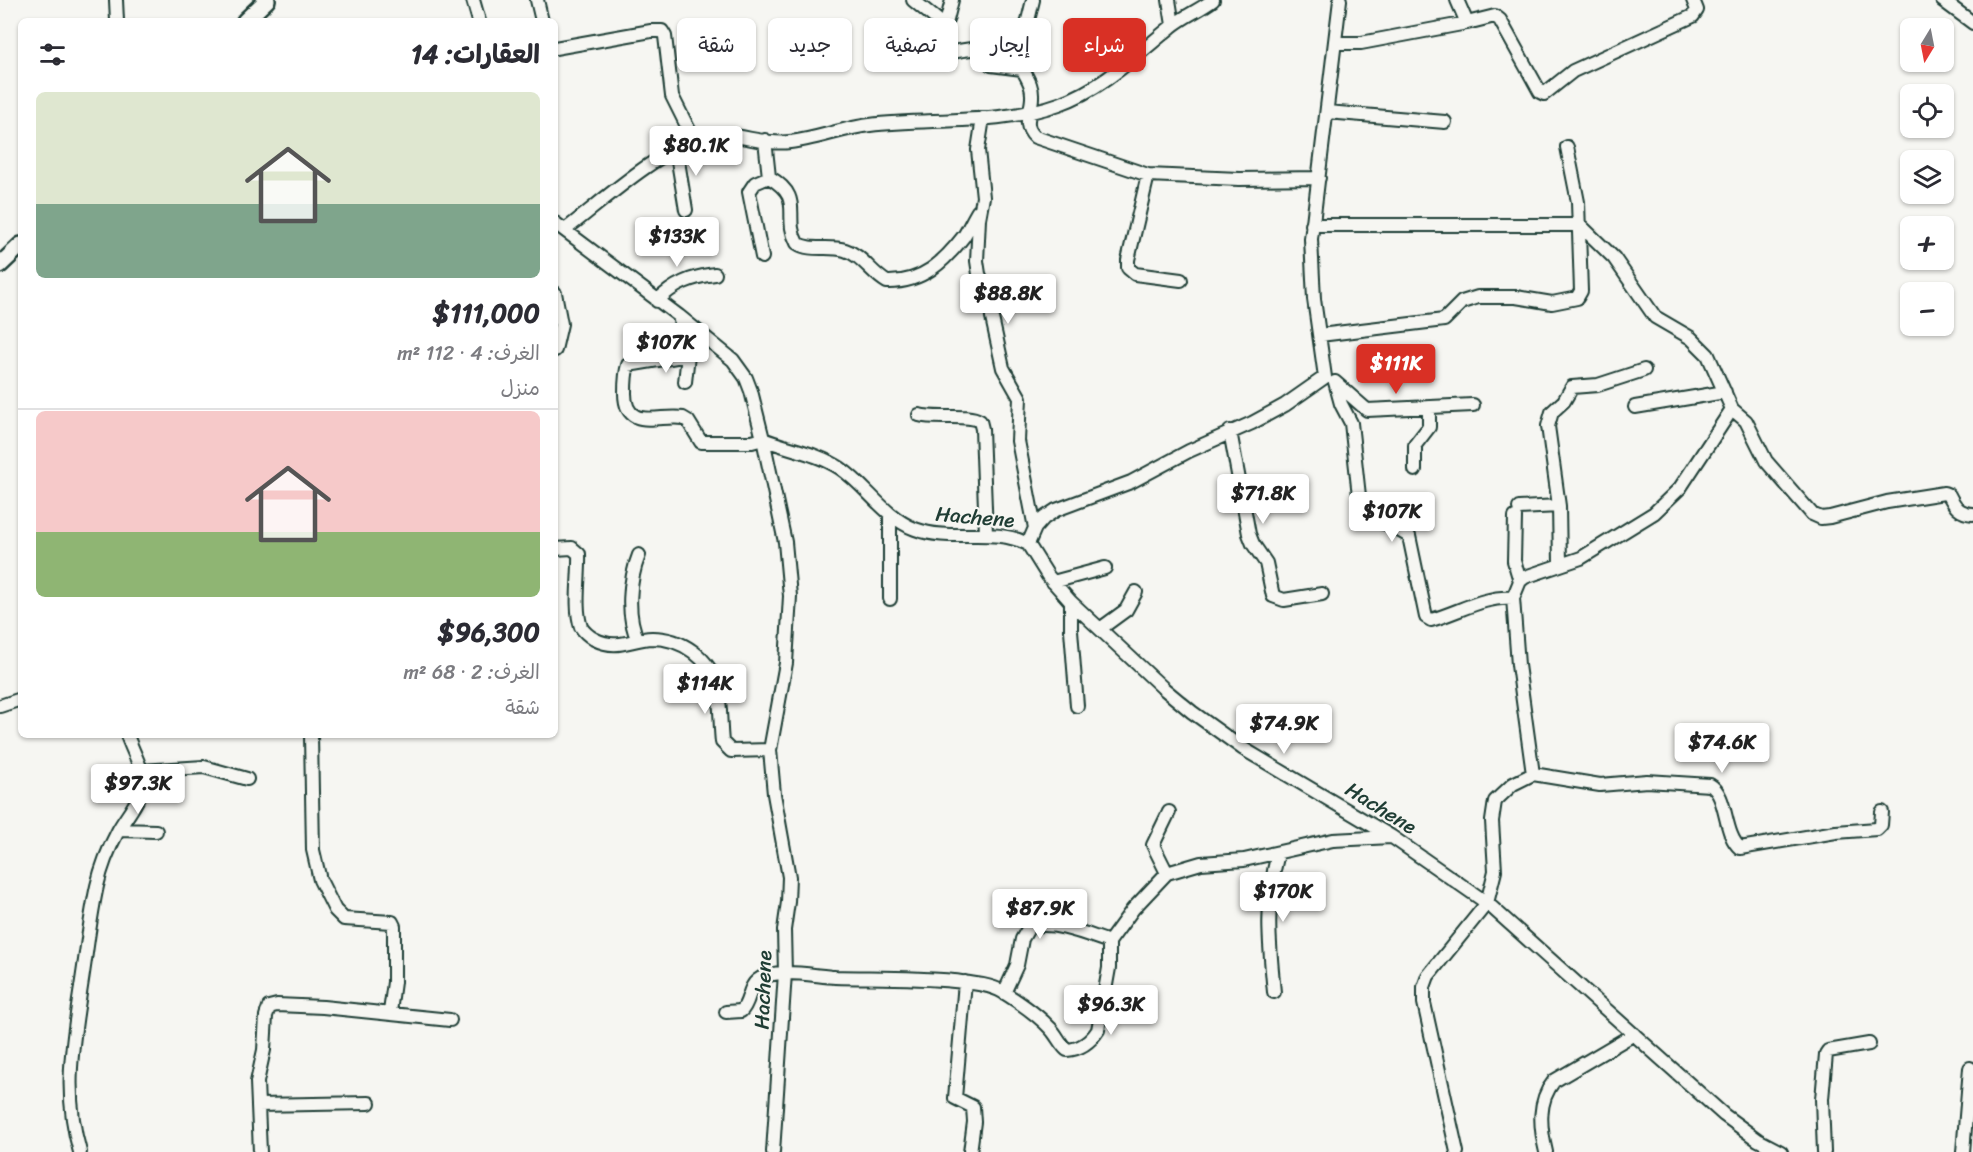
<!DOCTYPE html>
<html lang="ar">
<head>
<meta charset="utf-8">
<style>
  :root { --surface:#fff; --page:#f7f7f7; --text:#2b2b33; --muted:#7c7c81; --line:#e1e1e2; --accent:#d93025 }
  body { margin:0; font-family:Sriracha,"Playpen Sans Arabic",sans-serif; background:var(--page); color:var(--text); direction:rtl; height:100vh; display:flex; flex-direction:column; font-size:22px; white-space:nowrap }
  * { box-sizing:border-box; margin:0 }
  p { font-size:20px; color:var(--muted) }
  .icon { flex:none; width:33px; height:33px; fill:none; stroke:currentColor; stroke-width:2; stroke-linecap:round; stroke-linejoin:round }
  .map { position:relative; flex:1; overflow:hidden; direction:ltr }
  .drawer { position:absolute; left:18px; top:18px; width:540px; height:720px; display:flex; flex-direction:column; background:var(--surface); border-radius:9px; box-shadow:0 2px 4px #0004; direction:rtl }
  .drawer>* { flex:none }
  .guide { position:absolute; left:576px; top:18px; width:570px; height:54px; direction:rtl; display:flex; gap:12px }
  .needle { width:39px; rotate:190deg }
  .fabs { position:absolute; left:1900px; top:18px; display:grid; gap:12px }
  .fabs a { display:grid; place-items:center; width:54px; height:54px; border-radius:9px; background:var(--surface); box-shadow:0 2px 4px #0004; font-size:30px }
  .price { position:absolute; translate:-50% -51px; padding:0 14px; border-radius:6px; background:#fff; color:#222; font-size:20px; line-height:39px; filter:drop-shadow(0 2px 3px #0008) }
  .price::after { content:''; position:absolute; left:50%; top:36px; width:18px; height:14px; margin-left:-9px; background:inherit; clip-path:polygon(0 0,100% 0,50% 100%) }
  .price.active { background:var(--accent); color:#fff }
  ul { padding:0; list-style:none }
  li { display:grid; align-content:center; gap:12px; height:318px; padding:0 18px }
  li+li { border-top:2px solid var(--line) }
  li span { display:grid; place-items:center; height:186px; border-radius:9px; color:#555 }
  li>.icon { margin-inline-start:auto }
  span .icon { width:108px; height:108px; fill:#fffc; stroke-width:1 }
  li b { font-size:26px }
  h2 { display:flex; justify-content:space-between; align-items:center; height:72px; padding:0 18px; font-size:26px }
  .chip { padding:0 21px; border-radius:9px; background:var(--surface); box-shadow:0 2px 4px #0004; font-size:21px; line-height:54px }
  .chip.active { background:var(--accent); color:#fff }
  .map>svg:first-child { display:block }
</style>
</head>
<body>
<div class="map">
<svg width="1973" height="1152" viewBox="0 0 1973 1152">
  <rect width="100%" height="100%" fill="#f6f6f2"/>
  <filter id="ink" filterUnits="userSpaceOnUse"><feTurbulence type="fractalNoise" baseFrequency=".0167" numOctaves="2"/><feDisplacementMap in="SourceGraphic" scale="12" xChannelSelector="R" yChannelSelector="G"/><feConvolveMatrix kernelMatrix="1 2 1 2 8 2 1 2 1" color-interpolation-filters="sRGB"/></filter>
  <g filter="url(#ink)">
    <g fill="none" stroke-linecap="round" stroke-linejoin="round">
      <defs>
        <path id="minor" d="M 116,0 L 117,21
          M 473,0 L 479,21
          M 537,0 L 542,21
          M 913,0 L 941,23 L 947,54
          M 1033,0 L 1019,57 C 1020,72 1033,80 1032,97 C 1032,112 1021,124 1035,137 L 1148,175 L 1239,179 L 1319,178
          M 1169,0 L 1173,25
          M 1457,0 L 1467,23 L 1495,16 L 1500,20 L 1540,92 L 1544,94 L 1573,71 L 1693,16 L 1697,10 L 1693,0
          M 1942,0 L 1973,23
          M 942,26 L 947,20 L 952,0
          M 1335,43 L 1361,43 L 1467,23
          M 555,48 L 651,31 L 662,31 L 665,36 L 672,96 L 694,140
          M 918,55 C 943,57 960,48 984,48 L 991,65 L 1022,69
          M 1327,112 L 1445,122
          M 983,118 L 978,150 L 983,197 L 979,219 L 977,261 L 979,274 L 991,300 L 992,318 L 1003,368 L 1020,398 L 1018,441 L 1035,528
          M 765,140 L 769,177 C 806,199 782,215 797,243 C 810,252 829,245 845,250 C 862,255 871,273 887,282 C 922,283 944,262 964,236 C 969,228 973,219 978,211
          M 676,149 L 686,210
          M 1148,175 L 1128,260 L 1128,268 L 1135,274 L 1181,280
          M 555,223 L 679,316 L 733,360 L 746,378 L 751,391 L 763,439 L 785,542 L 790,596 L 786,663 L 770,750 L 774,794 L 789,877 L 788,902 L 784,930 L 785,973 L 773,1152
          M 1312,225 L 1580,225 L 1614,258 L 1655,317 L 1691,338 L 1708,355 L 1732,409 L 1746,421 L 1766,461 L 1812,514 L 1821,518 L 1830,517 L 1887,502 L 1944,493 L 1949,495 C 1955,507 1959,513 1973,514
          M 565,230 C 604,200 655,153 700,138 C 731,128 759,146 790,142 C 817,139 843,128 870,125 C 932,118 1000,125 1059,104 C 1104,88 1135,56 1171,27 C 1184,16 1200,10 1213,0
          M 762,257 L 749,192 L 755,183 L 769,177
          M 555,293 L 561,324 L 555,350
          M 657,301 C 674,284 691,277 715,274
          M 679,316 L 688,355 L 685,382
          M 1320,335 L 1444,320 L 1462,302 L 1478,297 L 1516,297 L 1552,303 L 1577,298 L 1581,291 L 1578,202 L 1567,147
          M 688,355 L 628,365 C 625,374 625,384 625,393 C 625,432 660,414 683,418 L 688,421 L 701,442 L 752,442 L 763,439
          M 1335,382 L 1341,404 L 1351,423 L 1361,514 L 1365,518 L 1388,524 L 1409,536 L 1426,617 L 1431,620 C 1457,613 1486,595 1513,598
          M 1335,382 L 1367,410 L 1473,405
          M 1635,407 L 1725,392
          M 919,415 C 937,420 967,413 980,421 L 982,429 L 986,534
          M 1230,431 L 1249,534 L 1253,544 L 1266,563 L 1273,596 L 1284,600 L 1322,594
          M 763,439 C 788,449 817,453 840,468 C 867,486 884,517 915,529 C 952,543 992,526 1028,544 L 1048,576 L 1071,602 L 1163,688 L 1192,712 L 1242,748 L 1392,837 L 1487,903 L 1724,1115 L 1758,1140 L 1781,1152
          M 1415,470 L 1415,445 L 1429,427 L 1429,409
          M 1519,508 L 1559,506
          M 890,515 L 890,599
          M 1515,517 L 1514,561 L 1520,581
          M 1028,544 L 1035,528 L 1044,518 L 1056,510 L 1131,482 L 1189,451 L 1252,423 L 1285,405 L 1325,377 L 1314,299 L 1311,239 L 1340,0
          M 555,549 L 572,548 L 579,554 C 580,575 574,607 581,627 C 584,632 589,636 594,639 C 618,651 629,639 652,638 C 682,638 710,658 717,687 C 721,704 720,724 722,742 L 731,751 L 770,750
          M 1560,564 L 1559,506 L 1548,426 L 1552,412 L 1564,401 L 1572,387 L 1598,385 L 1644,370
          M 1053,582 L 1105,568
          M 1071,602 L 1071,630 L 1077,706
          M 1100,629 L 1126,610 L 1136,592
          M 638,640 C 626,616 629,580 639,555
          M 0,706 L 21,699
          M 311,735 L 313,850 L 320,880 L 335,910 L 344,919 L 392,922 L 394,926 L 394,982 L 390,1012
          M 141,771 L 204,767 L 247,779
          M 1533,774 L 1600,785 L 1647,781 L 1710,785 C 1728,795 1723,834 1740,848 L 1836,832 L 1877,829 L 1881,825 L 1882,812
          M 119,830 L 156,831
          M 1167,873 L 1153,845 L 1169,812
          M 965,982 L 955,1098 L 973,1107 L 974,1122 L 970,1152
          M 1274,992 C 1269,942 1265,902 1278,853
          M 1004,993 L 1017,965 L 1022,939 L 1029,927 C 1054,920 1086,934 1109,942
          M 726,1012 L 741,1011 C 750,1003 748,987 758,980 C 775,967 814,976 835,977 C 875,978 914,977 954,981 C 970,983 989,984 1003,992 C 1019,1002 1037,1014 1050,1028 C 1057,1035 1060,1044 1067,1050 C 1081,1049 1091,1041 1098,1030 L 1109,968 L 1109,942 L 1133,909 L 1167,873 L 1201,863 L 1244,860 L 1333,840 L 1391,837
          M 258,1105 L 369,1103
          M 80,1152 C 61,1088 75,1031 84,967 C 88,940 91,913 97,886 C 101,868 109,848 118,831 C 127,814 147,794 142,773 C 138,760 131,747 127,735
          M 260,1152 L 257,1082 L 264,1050 L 266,1016 L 269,1007 L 277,1005 L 323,1007 L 450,1020
          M 1457,1152 L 1424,1003 L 1424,987 L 1428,976 L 1487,903 L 1495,871 L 1492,821 L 1495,801 L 1513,784 L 1533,774 L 1518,665 L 1513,598 L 1520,581 L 1525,577 L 1581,558 L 1654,513 L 1680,488 L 1732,409
          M 1546,1152 C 1540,1127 1537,1102 1554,1081 L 1634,1034
          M 1824,1152 L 1822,1099 L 1826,1054 L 1828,1051 L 1869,1044
          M 1963,1152 L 1970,1068"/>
        <path id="major" d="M 245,21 L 267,0
          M 0,265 L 21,245"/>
      </defs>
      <use href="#minor" stroke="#1f3d34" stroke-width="16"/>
      <use href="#major" stroke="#1f3d34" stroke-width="20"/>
      <use href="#minor" stroke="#f6f6f2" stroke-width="12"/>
      <use href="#major" stroke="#f6f6f2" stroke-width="15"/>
    </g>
  </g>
  <g text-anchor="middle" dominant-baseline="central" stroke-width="4.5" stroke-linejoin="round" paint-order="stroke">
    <g font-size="21" fill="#1f3d34" stroke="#f6f6f2">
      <text transform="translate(975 517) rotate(5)">Hachene</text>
      <text transform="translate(1381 808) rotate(32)">Hachene</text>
      <text transform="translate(763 990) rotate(-88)">Hachene</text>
    </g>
  </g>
</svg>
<div class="fabs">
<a><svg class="needle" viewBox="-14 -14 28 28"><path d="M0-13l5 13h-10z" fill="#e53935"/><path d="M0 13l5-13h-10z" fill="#7c7c81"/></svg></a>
<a><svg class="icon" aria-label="locate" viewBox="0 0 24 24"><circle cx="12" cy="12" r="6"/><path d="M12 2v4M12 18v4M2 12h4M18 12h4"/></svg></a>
<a><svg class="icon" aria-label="layers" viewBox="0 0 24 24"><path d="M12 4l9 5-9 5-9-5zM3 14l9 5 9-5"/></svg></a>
<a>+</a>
<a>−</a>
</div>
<b class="price" style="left:696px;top:177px">$80.1K</b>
<b class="price" style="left:677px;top:268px">$133K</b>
<b class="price" style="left:1008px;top:325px">$88.8K</b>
<b class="price" style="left:666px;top:374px">$107K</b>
<b class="price active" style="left:1396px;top:395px">$111K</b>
<b class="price" style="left:1263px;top:525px">$71.8K</b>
<b class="price" style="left:1392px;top:543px">$107K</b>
<b class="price" style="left:705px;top:715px">$114K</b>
<b class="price" style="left:1284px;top:755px">$74.9K</b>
<b class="price" style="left:1722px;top:774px">$74.6K</b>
<b class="price" style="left:138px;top:815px">$97.3K</b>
<b class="price" style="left:1283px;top:923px">$170K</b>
<b class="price" style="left:1040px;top:940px">$87.9K</b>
<b class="price" style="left:1111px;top:1036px">$96.3K</b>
<div class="guide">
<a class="chip active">شراء</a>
<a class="chip">إيجار</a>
<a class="chip">تصفية</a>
<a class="chip">جديد</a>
<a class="chip">شقة</a>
</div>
<section class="drawer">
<h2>العقارات: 14<svg class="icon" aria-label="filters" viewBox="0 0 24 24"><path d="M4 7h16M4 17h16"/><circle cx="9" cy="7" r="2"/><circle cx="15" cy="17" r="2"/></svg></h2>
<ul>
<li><span style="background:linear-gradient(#dfe7d0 60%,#7fa58c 0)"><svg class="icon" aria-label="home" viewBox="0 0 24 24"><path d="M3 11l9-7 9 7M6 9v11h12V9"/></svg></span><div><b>$111,000</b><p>الغرف: 4 · 112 m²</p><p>منزل</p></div></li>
<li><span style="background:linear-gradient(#f6c9c9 65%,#8fb573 0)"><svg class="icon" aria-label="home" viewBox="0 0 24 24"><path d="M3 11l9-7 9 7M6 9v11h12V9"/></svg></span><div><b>$96,300</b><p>الغرف: 2 · 68 m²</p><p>شقة</p></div></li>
</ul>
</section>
</div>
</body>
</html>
